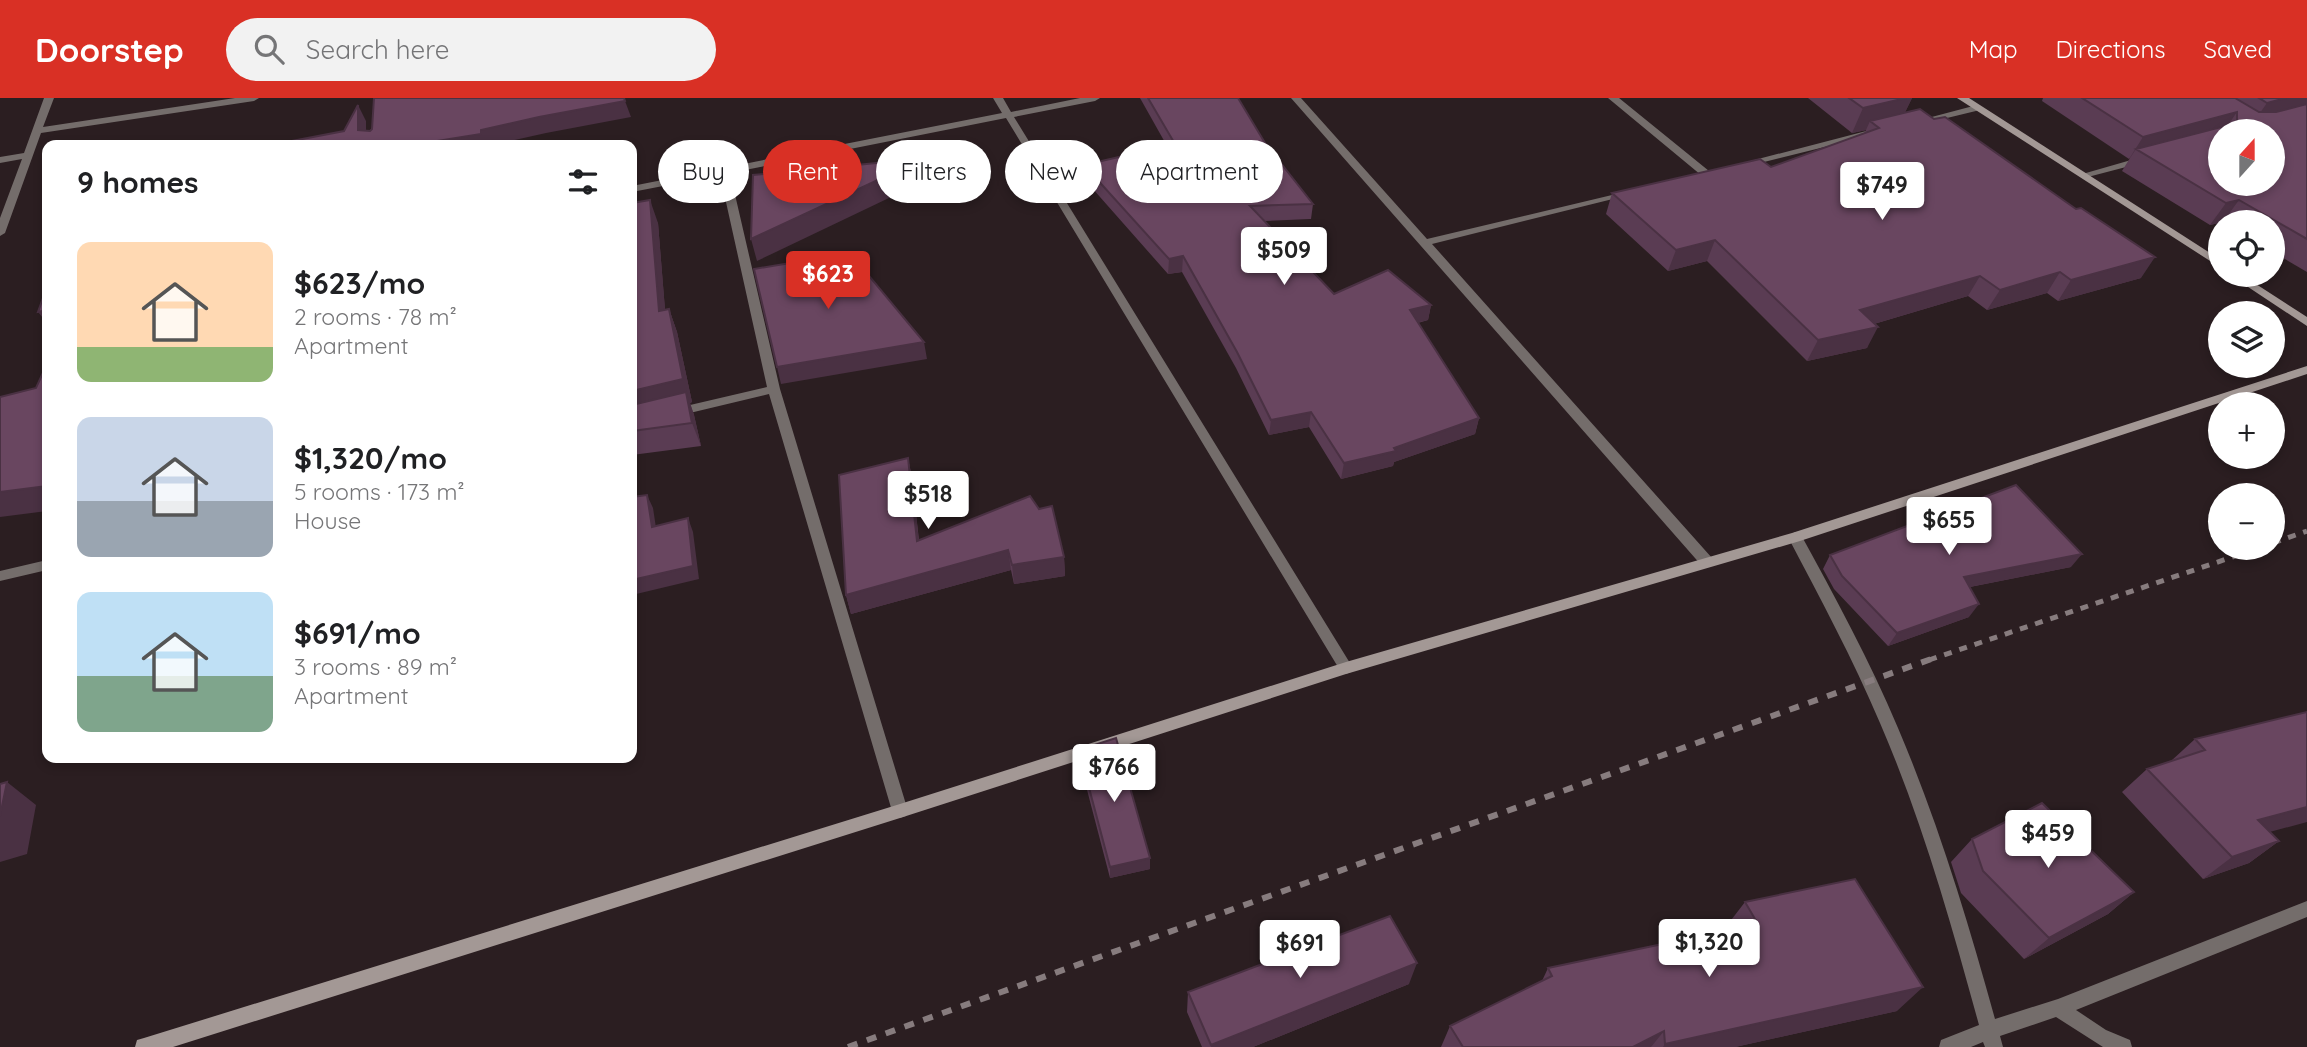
<!DOCTYPE html>
<html lang="en">
<head>
<meta charset="utf-8">
<style>
  :root { --surface:#fff; --page:#f2f2f2; --text:#202124; --muted:#757577; --accent:#d93025 }
  body { margin:0; font-family:Quicksand,sans-serif; background:var(--page); color:var(--text); height:100vh; display:flex; flex-direction:column; font-size:26px; white-space:nowrap }
  * { box-sizing:border-box; margin:0 }
  p { font-size:23px; color:var(--muted) }
  .icon { flex:none; width:38px; height:38px; fill:none; stroke:currentColor; stroke-width:2; stroke-linecap:round; stroke-linejoin:round }
  .map { position:relative; flex:1; overflow:hidden }
  .side { position:absolute; left:42px; top:42px; width:595px; height:623px; display:flex; flex-direction:column; background:var(--surface); border-radius:14px; box-shadow:0 4px 10px #0003 }
  .side>* { flex:none }
  .banner { position:absolute; left:658px; top:42px; width:665px; height:63px; display:flex; gap:14px }
  .needle { width:46px; rotate:21deg }
  .tools { position:absolute; left:2208px; top:21px; display:grid; gap:14px }
  .tools a { display:grid; place-items:center; width:77px; height:77px; border-radius:50%; background:var(--surface); box-shadow:0 4px 10px #0003; font-size:35px }
  .price { position:absolute; translate:-50% -60px; padding:0 16px; border-radius:7px; background:#fff; color:#222; font-size:23px; line-height:46px; filter:drop-shadow(0 2px 4px #0008) }
  .price::after { content:''; position:absolute; left:50%; top:42px; width:21px; height:16px; margin-left:-10px; background:inherit; clip-path:polygon(0 0,100% 0,50% 100%) }
  .price.selected { background:var(--accent); color:#fff }
  ul { padding:0; list-style:none }
  li { display:flex; align-items:center; gap:21px; height:175px; padding:0 35px }
  li span { display:grid; place-items:center; flex:none; width:196px; height:140px; border-radius:14px; color:#555 }
  li>.icon { margin-inline-start:auto }
  span .icon { width:84px; height:84px; fill:#fffc; stroke-width:1 }
  li b { font-size:30px }
  h2 { display:flex; justify-content:space-between; align-items:center; height:84px; padding:0 35px; font-size:30px }
  .tag { padding:0 24px; border-radius:32px; background:var(--surface); box-shadow:0 4px 10px #0003; font-size:24px; line-height:63px }
  .tag.selected { background:var(--accent); color:#fff }
  header { display:flex; align-items:center; gap:42px; box-sizing:border-box; height:98px; padding:0 35px; background:var(--accent); color:#fff }
  header strong { font-size:33px }
  nav { display:flex; gap:38px; margin-inline-start:auto; font-size:24px }
  .search { width:490px; height:63px; background:var(--page); display:flex; align-items:center; gap:18px; box-sizing:border-box; padding:0 24px; border-radius:38px; color:var(--muted); font-size:26px }
  .map>svg:first-child { display:block }
</style>
</head>
<body>
<header>
<strong>Doorstep</strong>
<div class="search"><svg class="icon" aria-label="search" viewBox="0 0 24 24"><circle cx="10" cy="10" r="6"/><path d="M15 15l6 6"/></svg>Search here</div>
<nav><a>Map</a><a>Directions</a><a>Saved</a></nav>
</header>
<div class="map">
<svg width="2307" height="949" viewBox="0 0 2307 949">
  <rect width="100%" height="100%" fill="#2b1e21"/>
  <g fill="none" stroke-linecap="round" stroke-linejoin="round">
    <path fill="#746d6b" fill-rule="evenodd" d="M 44,0 L 54,0 L 43,29 L 235,0 L 259,0 L 254,3 L 41,35 L 5,135 L 0,138 L 0,120 L 22,61 L 0,65 L 0,59 L 24,55 Z
      M 993,0 L 1003,0 L 1011,14 L 1080,0 L 1100,0 L 1095,3 L 1014,19 L 1353,570 L 1351,574 L 1346,576 L 1341,574 L 1006,20 L 730,75 L 780,291 L 908,713 L 906,718 L 900,720 L 894,718 L 892,713 L 769,296 L 673,319 L 667,315 L 673,311 L 767,289 L 720,77 L 632,94 L 632,88 L 1002,15 Z
      M 1291,0 L 1301,0 L 1427,141 L 1633,92 L 1633,96 L 1432,146 L 1712,460 L 1714,464 L 1712,468 L 1702,468 Z
      M 1608,0 L 1619,0 L 1709,73 L 1709,77 L 1701,77 Z
      M 1977,7 L 1980,8 L 1980,12 L 1914,28 L 1909,25 Z
      M 1874,31 L 1877,32 L 1877,36 L 1744,69 L 1739,66 Z
      M 2145,58 L 2149,59 L 2149,63 L 2084,80 L 2079,77 Z
      M 1795,434 L 1800,435 C 1835,499 1870,563 1898,630 C 1938,724 1968,823 1995,921 L 2058,901 L 2307,803 L 2307,819 L 2076,912 L 2106,932 L 2130,942 L 2132,949 L 2103,949 L 2056,919 L 2000,938 L 2003,949 L 1985,949 L 1983,944 L 1971,949 L 1939,949 L 1941,942 L 1979,927 C 1951,825 1922,722 1880,625 C 1853,561 1820,500 1788,439 Z
      M 47,462 L 47,472 L 0,483 L 0,473 Z"/>
    <path fill="#a39895" fill-rule="evenodd" d="M 1957,0 L 1969,0 L 2221,162 L 2221,170 Z
      M 2230,177 L 2242,177 L 2307,219 L 2307,228 Z
      M 2307,268 L 2307,276 L 1800,443 L 1346,576 L 900,720 L 173,949 L 135,949 L 137,942 L 144,940 L 900,706 L 1346,564 L 1792,435 Z"/>
    <path stroke="#877c7e" stroke-width="5" stroke-dasharray="8 8" stroke-linecap="butt" d="M 2273,445 L 2307,433
      M 1929,562 L 2259,450"/>
    <path stroke="#877c7e" stroke-width="6" stroke-dasharray="10 10" stroke-linecap="butt" d="M 848,949 L 1934,560"/>
  </g>
  <path fill="#5a3c53" d="M 1140,0 L 1238,0 L 1265,45 L 1313,106 L 1311,121 L 1264,123 L 1334,196 L 1431,207 L 1428,222 L 1418,225 L 1479,320 L 1475,336 L 1394,364 L 1393,368 L 1341,381 L 1309,329 L 1269,337 L 1236,270 L 1182,174 L 1168,176 L 1085,82 L 1084,67 L 1167,48 Z
    M 1808,0 L 1912,0 L 1905,14 L 2141,180 L 2058,203 L 2047,195 L 1987,212 L 1968,198 L 1874,226 L 1867,250 L 1807,263 L 1707,163 L 1668,173 L 1606,116 L 1612,95 L 1771,69 L 1864,36 L 1866,32 L 1852,35 Z
    M 2043,0 L 2307,0 L 2307,174 L 2273,154 L 2273,124 L 2223,124 L 2210,127 L 2122,73 L 2130,60 L 2129,61 L 2042,3 Z
    M 632,105 L 658,125 L 665,212 L 669,211 L 677,234 L 692,304 L 690,305 L 694,317 L 701,348 L 632,357 Z
    M 908,360 L 912,380 L 919,442 L 1064,459 L 1065,478 L 1014,486 L 1011,472 L 851,516 L 846,497 Z
    M 1830,457 L 2071,469 L 1970,489 L 1969,519 L 1888,548 L 1834,491 L 1823,471 Z
    M 2307,614 L 2270,734 L 2279,743 L 2249,765 L 2203,781 L 2122,694 L 2147,671 L 2171,663 L 2195,641 Z
    M 1079,652 L 1150,760 L 1150,771 L 1110,780 L 1080,665 Z
    M 1972,741 L 2134,794 L 2108,816 L 2024,861 L 1961,795 L 1951,764 Z
    M 1745,804 L 1897,913 L 1735,949 L 1441,949 L 1450,928 L 1542,883 L 1548,870 L 1727,833 L 1725,830 Z
    M 1409,886 L 1253,949 L 1202,949 L 1187,914 L 1188,894 Z"/>
  <path fill="#4a3143" d="M 1906,0 L 1912,0 L 1901,23 L 1870,23 L 1866,32 L 1852,35 L 1863,10 Z
    M 2286,0 L 2307,0 L 2307,12 L 2252,26 L 2267,5 Z
    M 625,3 L 631,19 L 546,35 L 493,47 L 424,47 L 424,45 L 539,19 Z
    M 358,7 L 366,23 L 366,47 L 358,32 Z
    M 2237,14 L 2224,33 L 2136,51 L 2130,60 L 2129,61 L 2143,39 Z
    M 908,68 L 912,89 L 757,163 L 751,141 Z
    M 650,102 L 658,125 L 667,236 L 659,213 Z
    M 2239,102 L 2223,124 L 2210,127 L 2226,105 Z
    M 1715,142 L 1707,163 L 1668,173 L 1676,152 Z
    M 1183,158 L 1182,174 L 1168,176 L 1169,161 Z
    M 2155,159 L 2141,180 L 2058,203 L 2071,182 Z
    M 2060,174 L 2047,195 L 1987,212 L 2000,192 Z
    M 1980,178 L 1968,198 L 1850,233 L 1860,212 Z
    M 1431,207 L 1428,222 L 1407,227 L 1410,212 Z
    M 669,211 L 677,234 L 692,304 L 690,305 L 694,317 L 701,348 L 692,325 L 632,318 L 632,293 Z
    M 47,212 L 47,225 L 38,214 Z
    M 1878,229 L 1867,250 L 1807,263 L 1818,242 Z
    M 924,244 L 927,261 L 781,286 L 777,269 Z
    M 1311,314 L 1309,329 L 1269,337 L 1271,322 Z
    M 1479,320 L 1475,336 L 1394,364 L 1393,368 L 1341,381 L 1344,365 L 1394,350 Z
    M 908,360 L 912,380 L 921,462 L 917,443 Z
    M 47,388 L 47,413 L 0,419 L 0,394 Z
    M 647,397 L 653,410 L 658,443 L 652,429 Z
    M 688,420 L 693,434 L 699,481 L 632,497 L 632,482 Z
    M 1008,452 L 1011,472 L 851,516 L 846,497 Z
    M 2082,456 L 2071,469 L 1954,492 L 1964,479 Z
    M 1064,459 L 1065,478 L 1014,486 L 1012,467 Z
    M 1979,506 L 1969,519 L 1888,548 L 1897,535 Z
    M 7,684 L 36,707 L 27,756 L 0,764 L 0,718 Z
    M 2307,709 L 2307,724 L 2229,745 L 2258,722 Z
    M 2279,743 L 2249,765 L 2203,781 L 2232,759 Z
    M 1150,760 L 1150,771 L 1110,780 L 1110,769 Z
    M 2134,794 L 2108,816 L 2024,861 L 2049,840 Z
    M 1417,865 L 1409,886 L 1253,949 L 1211,949 L 1211,947 Z
    M 1923,889 L 1897,913 L 1735,949 L 1663,949 L 1665,946 Z
    M 1664,933 L 1651,949 L 1633,949 Z"/>
  <path fill="#694660" stroke="#4a3143" stroke-width="2" fill-rule="evenodd" d="M 374,0 L 624,0 L 625,3 L 539,19 L 481,32 L 481,36 L 424,45 L 424,47 L 271,47 L 344,33 L 358,7 L 358,32 L 370,33 L 372,31 Z
    M 1148,0 L 1238,0 L 1265,45 L 1313,106 L 1250,108 L 1334,196 L 1388,172 L 1431,207 L 1410,212 L 1479,320 L 1394,350 L 1396,353 L 1344,365 L 1311,314 L 1271,322 L 1237,254 L 1183,158 L 1169,161 L 1084,67 L 1175,46 Z
    M 1849,0 L 1906,0 L 1863,10 Z
    M 2082,0 L 2235,0 L 2259,14 L 2276,14 L 2307,6 L 2307,141 L 2239,102 L 2226,105 L 2136,51 L 2237,25 L 2237,14 L 2143,39 ZM 2221,33 L 2273,33 L 2273,86 L 2221,86 Z
    M 2259,0 L 2286,0 L 2267,5 Z
    M 1920,11 L 1934,21 L 1945,19 L 2076,111 L 2081,110 L 2155,159 L 2071,182 L 2060,174 L 2000,192 L 1980,178 L 1860,212 L 1878,229 L 1818,242 L 1715,142 L 1676,152 L 1612,95 L 1760,61 L 1771,69 L 1879,30 L 1870,23 Z
    M 907,62 L 908,68 L 751,141 L 753,77 Z
    M 650,102 L 659,213 L 669,211 L 683,281 L 632,293 L 632,105 Z
    M 850,155 L 924,244 L 777,269 L 754,171 Z
    M 47,189 L 47,212 L 38,214 Z
    M 47,266 L 47,388 L 0,394 L 0,299 L 36,290 Z
    M 686,294 L 692,325 L 632,333 L 632,307 Z
    M 908,360 L 917,443 L 1030,398 L 1039,411 L 1052,408 L 1064,459 L 1012,467 L 1008,452 L 846,497 L 839,377 Z
    M 2016,387 L 2082,456 L 1964,479 L 1979,506 L 1897,535 L 1842,478 L 1830,457 Z
    M 647,397 L 652,429 L 688,420 L 693,468 L 632,482 L 632,399 Z
    M 2307,614 L 2307,709 L 2258,722 L 2279,743 L 2232,759 L 2147,671 L 2205,652 L 2195,641 Z
    M 1116,640 L 1150,760 L 1110,769 L 1079,652 Z
    M 7,684 L 0,718 L 0,686 Z
    M 2042,705 L 2134,794 L 2049,840 L 1983,773 L 1972,741 Z
    M 1855,781 L 1923,889 L 1665,946 L 1664,933 L 1633,949 L 1463,949 L 1450,928 L 1552,878 L 1548,870 L 1758,826 L 1745,804 Z
    M 1390,818 L 1417,865 L 1211,947 L 1188,894 Z"/>
</svg>
<div class="tools">
<a><svg class="needle" viewBox="-14 -14 28 28"><path d="M0-13l5 13h-10z" fill="#e53935"/><path d="M0 13l5-13h-10z" fill="#757577"/></svg></a>
<a><svg class="icon" aria-label="locate" viewBox="0 0 24 24"><circle cx="12" cy="12" r="6"/><path d="M12 2v4M12 18v4M2 12h4M18 12h4"/></svg></a>
<a><svg class="icon" aria-label="layers" viewBox="0 0 24 24"><path d="M12 4l9 5-9 5-9-5zM3 14l9 5 9-5"/></svg></a>
<a>+</a>
<a>−</a>
</div>
<b class="price" style="left:1882px;top:124px">$749</b>
<b class="price" style="left:1284px;top:189px">$509</b>
<b class="price selected" style="left:828px;top:213px">$623</b>
<b class="price" style="left:928px;top:433px">$518</b>
<b class="price" style="left:1949px;top:459px">$655</b>
<b class="price" style="left:1114px;top:706px">$766</b>
<b class="price" style="left:2048px;top:772px">$459</b>
<b class="price" style="left:1709px;top:881px">$1,320</b>
<b class="price" style="left:1300px;top:882px">$691</b>
<div class="banner">
<a class="tag">Buy</a>
<a class="tag selected">Rent</a>
<a class="tag">Filters</a>
<a class="tag">New</a>
<a class="tag">Apartment</a>
</div>
<section class="side">
<h2>9 homes<svg class="icon" aria-label="filters" viewBox="0 0 24 24"><path d="M4 7h16M4 17h16"/><circle cx="9" cy="7" r="2"/><circle cx="15" cy="17" r="2"/></svg></h2>
<ul>
<li><span style="background:linear-gradient(#ffd9b3 75%,#8fb573 0)"><svg class="icon" aria-label="home" viewBox="0 0 24 24"><path d="M3 11l9-7 9 7M6 9v11h12V9"/></svg></span><div><b>$623/mo</b><p>2 rooms · 78 m²</p><p>Apartment</p></div></li>
<li><span style="background:linear-gradient(#c9d6e8 60%,#9aa5b1 0)"><svg class="icon" aria-label="home" viewBox="0 0 24 24"><path d="M3 11l9-7 9 7M6 9v11h12V9"/></svg></span><div><b>$1,320/mo</b><p>5 rooms · 173 m²</p><p>House</p></div></li>
<li><span style="background:linear-gradient(#bfe0f5 60%,#7fa58c 0)"><svg class="icon" aria-label="home" viewBox="0 0 24 24"><path d="M3 11l9-7 9 7M6 9v11h12V9"/></svg></span><div><b>$691/mo</b><p>3 rooms · 89 m²</p><p>Apartment</p></div></li>
</ul>
</section>
</div>
</body>
</html>
